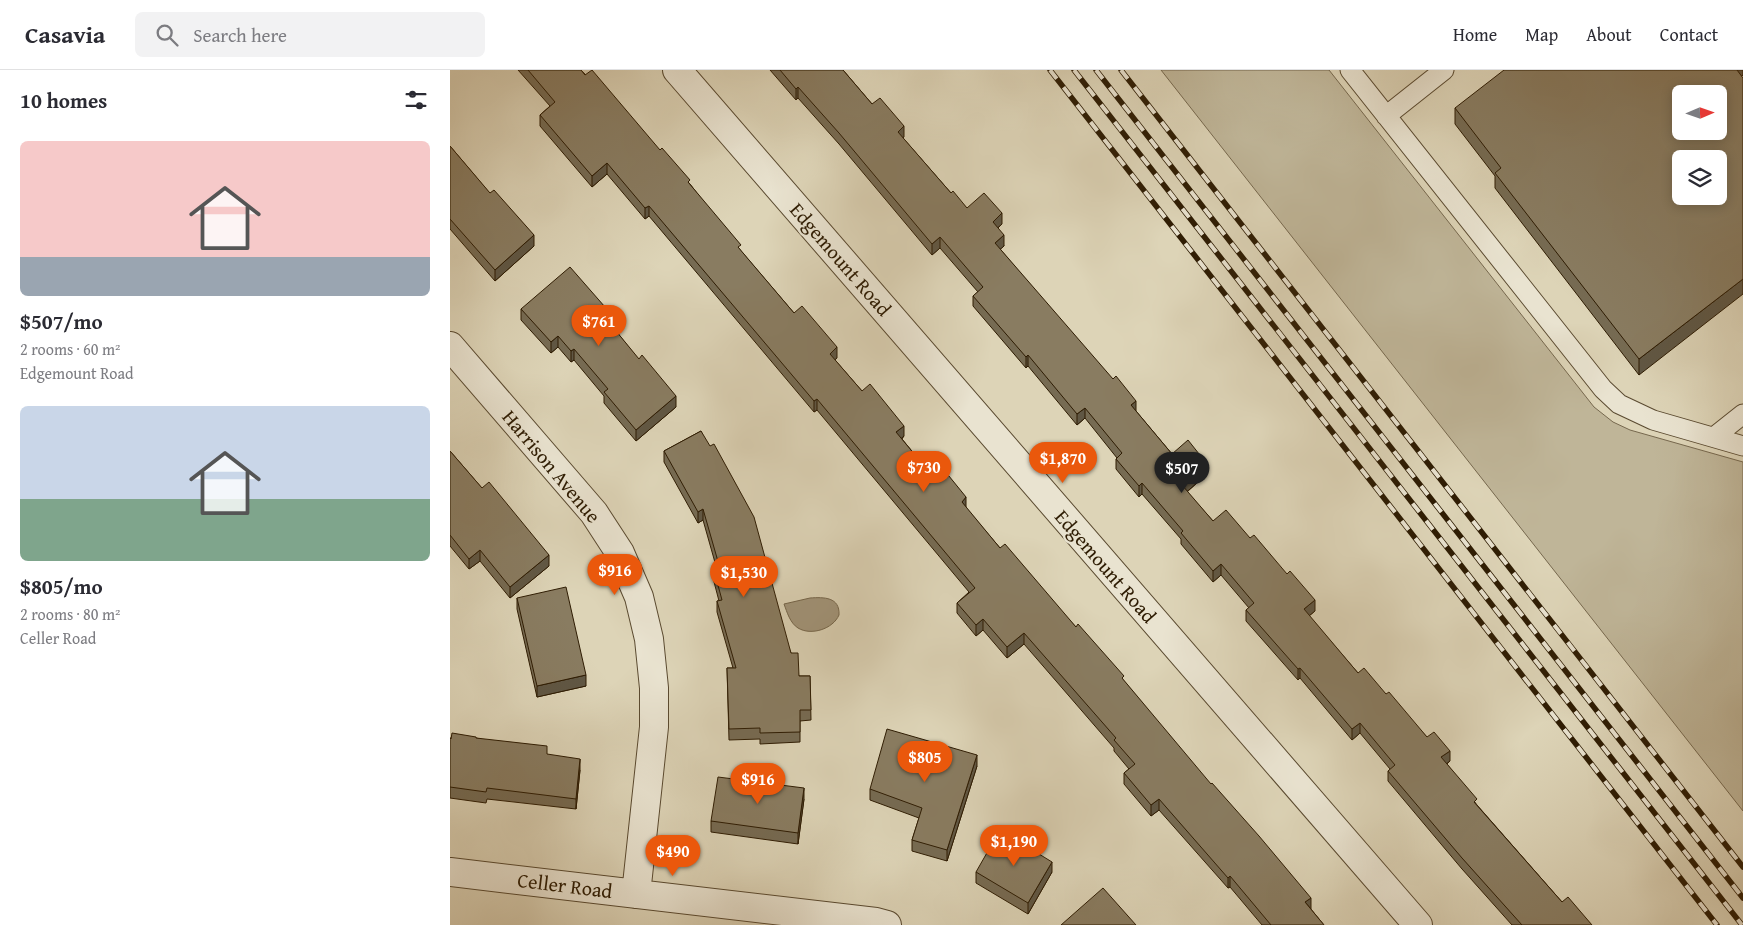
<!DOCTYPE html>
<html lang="en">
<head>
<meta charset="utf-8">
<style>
  :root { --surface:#fff; --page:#f2f2f3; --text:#2b2b33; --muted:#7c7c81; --line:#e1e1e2; --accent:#ea580c }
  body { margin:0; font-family:"Gentium Book Plus",serif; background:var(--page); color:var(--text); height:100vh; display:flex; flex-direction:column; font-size:19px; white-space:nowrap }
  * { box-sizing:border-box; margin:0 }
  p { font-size:16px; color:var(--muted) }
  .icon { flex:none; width:28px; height:28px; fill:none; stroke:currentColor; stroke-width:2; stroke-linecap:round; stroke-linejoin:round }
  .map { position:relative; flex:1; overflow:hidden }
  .drawer { display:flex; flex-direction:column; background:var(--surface); width:450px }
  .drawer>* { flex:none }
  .needle { width:32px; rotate:88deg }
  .controls { position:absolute; left:1222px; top:15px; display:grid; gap:10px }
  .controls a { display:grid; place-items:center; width:55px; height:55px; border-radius:8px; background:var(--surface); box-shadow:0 2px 12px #0003; font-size:25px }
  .price { position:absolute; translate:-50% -42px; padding:0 11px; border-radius:18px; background:var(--accent); color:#fff; font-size:16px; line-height:32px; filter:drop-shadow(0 1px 2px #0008) }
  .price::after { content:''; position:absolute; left:50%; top:30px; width:15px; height:11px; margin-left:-8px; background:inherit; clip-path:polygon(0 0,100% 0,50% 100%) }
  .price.on { background:#222; color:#fff }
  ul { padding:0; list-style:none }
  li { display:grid; align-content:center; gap:10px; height:265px; padding:0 20px }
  li span { display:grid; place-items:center; height:155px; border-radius:8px; color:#555 }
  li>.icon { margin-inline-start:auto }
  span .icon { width:90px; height:90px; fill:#fffc; stroke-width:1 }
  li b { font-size:21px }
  h2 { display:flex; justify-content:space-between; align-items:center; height:60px; padding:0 20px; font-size:21px }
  header { display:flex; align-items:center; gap:30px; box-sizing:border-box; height:70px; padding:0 25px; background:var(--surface); border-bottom:1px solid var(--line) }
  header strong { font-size:24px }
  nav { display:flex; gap:28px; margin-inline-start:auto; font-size:18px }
  .search { width:350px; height:45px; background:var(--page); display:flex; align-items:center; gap:12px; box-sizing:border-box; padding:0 18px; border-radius:8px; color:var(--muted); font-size:19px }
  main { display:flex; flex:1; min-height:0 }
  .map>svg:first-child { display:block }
</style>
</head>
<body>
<header>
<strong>Casavia</strong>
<div class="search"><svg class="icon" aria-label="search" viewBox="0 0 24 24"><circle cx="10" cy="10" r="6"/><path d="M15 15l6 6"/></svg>Search here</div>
<nav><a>Home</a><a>Map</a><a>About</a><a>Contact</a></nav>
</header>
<main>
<section class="drawer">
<h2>10 homes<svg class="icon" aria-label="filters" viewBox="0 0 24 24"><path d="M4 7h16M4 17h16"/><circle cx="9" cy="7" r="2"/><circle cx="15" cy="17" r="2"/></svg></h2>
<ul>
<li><span style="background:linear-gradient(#f6c9c9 75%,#9aa5b1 0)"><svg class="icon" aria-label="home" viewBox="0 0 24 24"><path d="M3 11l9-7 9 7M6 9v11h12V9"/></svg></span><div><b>$507/mo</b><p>2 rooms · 60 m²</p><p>Edgemount Road</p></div></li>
<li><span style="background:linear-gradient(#c9d6e8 60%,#7fa58c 0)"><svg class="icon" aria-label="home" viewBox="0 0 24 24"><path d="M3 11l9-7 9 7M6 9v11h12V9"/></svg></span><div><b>$805/mo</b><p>2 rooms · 80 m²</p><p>Celler Road</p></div></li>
</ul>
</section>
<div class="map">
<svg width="1293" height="855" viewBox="0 0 1293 855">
  <rect width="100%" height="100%" fill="#ddd4b7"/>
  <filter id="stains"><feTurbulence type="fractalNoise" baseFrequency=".004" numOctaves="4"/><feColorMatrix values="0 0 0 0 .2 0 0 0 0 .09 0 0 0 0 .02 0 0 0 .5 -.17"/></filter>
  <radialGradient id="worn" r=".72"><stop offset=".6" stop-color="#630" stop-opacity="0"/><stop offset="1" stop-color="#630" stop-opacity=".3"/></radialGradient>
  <path fill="#bfb598" stroke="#76684e" d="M 711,0 L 879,0 L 1144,337 L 1163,352 L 1180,360 L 1293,392 L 1293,741 Z"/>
  <path fill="#a2957a" stroke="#74654a" d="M 360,528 C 374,527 390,527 389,545 C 383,559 361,566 348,558 C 340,553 337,542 334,534 Z"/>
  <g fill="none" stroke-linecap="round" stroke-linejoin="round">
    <defs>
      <path id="service" d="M 900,0 L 1153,319 L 1169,334 L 1203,350 L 1293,376
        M 936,46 L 994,0
        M 1264,367 L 1293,344"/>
      <path id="minor" d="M 227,0 L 968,855
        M 0,276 L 144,443 L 170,483 L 189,527 L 199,569 L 204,618 L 204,657 L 186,824
        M 0,802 L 426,852 L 437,855"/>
    </defs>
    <use href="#service" stroke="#5a4a30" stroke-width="21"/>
    <use href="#minor" stroke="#5a4a30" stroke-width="30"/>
    <use href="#service" stroke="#e9e3d0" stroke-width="19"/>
    <use href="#minor" stroke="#e9e3d0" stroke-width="28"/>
    <defs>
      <path id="rail" d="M 600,0 L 1267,855
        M 624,0 L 1292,855
        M 646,0 L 1293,828
        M 671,0 L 1293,797"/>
    </defs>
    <use href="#rail" stroke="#2e1c03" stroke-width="5.5"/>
    <use href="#rail" stroke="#e9e3d0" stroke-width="4" stroke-dasharray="11" stroke-linecap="butt"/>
  </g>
  <path fill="#766b53" stroke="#2e1c03" d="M 68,0 L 131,0 L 240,114 L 291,181 L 344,243 L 387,288 L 385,290 L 412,321 L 454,366 L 452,369 L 480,403 L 516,438 L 550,478 L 626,557 L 674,611 L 874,855 L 812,855 L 780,817 L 778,818 L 709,740 L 701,746 L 674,714 L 674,703 L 679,699 L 664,681 L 664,678 L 574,574 L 557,588 L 533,560 L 526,566 L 507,543 L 507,533 L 519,522 L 367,340 L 364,342 L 199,146 L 195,149 L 157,104 L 142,117 L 90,56 L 90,45 L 100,36 Z
    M 320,0 L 393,0 L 422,34 L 454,67 L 453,68 L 501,123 L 517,138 L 552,154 L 548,158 L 554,176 L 550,179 L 722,384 L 757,404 L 737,422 L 763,451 L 800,468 L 865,541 L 859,546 L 908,603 L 936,624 L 977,667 L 1000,691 L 997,694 L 1027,735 L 1112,832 L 1142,855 L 1062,855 L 1012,799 L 938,711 L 938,701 L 940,699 L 910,663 L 902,670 L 850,608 L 848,610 L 796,551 L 796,540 L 799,538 L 771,505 L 763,512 L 731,474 L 731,469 L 692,424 L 689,427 L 666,399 L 666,389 L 667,388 L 635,348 L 627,355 L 578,296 L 576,298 L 523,236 L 523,226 L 528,222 L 490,178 L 482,185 L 389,74 L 348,28 L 346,30 Z
    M 1293,0 L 1293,5 L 1291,6 L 1189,305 L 1045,118 L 1045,106 L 1005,54 L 1005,38 Z
    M 0,76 L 84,176 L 45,211 L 0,159 Z
    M 71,239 L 162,256 L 226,337 L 186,371 L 154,333 L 154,326 L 124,290 L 121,292 L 108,277 L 101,283 L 71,250 Z
    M 251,361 L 341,583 L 349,606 L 360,606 L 361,650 L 350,651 L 350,672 L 310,674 L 310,669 L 279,670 L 277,598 L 283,598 L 267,542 L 267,531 L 269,531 L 263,508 L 263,497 L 266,496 L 253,450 L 248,453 L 214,392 L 214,381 Z
    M 0,381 L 99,496 L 60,528 L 30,491 L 19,499 L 0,476 Z
    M 67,528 L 136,616 L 87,627 L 67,539 Z
    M 0,668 L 26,668 L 97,685 L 130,700 L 126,739 L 37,729 L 36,733 L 0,728 Z
    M 527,696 L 497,791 L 462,781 L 462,770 L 469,748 L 420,730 L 420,719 Z
    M 354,729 L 348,774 L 261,762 L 261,751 Z
    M 526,802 L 602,802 L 578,844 L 526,813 Z"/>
  <path fill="#605744" stroke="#2e1c03" d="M 1284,0 L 1293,0 L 1293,5 L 1284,12 Z
    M 348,17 L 348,28 L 346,30 L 346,19 Z
    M 454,56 L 454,67 L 448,72 L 448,62 Z
    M 157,93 L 157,104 L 142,117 L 142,106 Z
    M 199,136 L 199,146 L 195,149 L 195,138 Z
    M 552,143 L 552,154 L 543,162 L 543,152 Z
    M 84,165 L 84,176 L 45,211 L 45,200 Z
    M 554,165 L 554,176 L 545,184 L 545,173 Z
    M 490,167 L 490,178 L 482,185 L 482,174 Z
    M 1293,209 L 1293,224 L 1189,305 L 1189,289 Z
    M 162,245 L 162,256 L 157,250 Z
    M 108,266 L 108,277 L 101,283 L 101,272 Z
    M 387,277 L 387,288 L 380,294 L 380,284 Z
    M 124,279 L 124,290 L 121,292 L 121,281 Z
    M 578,285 L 578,296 L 576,298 L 576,287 Z
    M 226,326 L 226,337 L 186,371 L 186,360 Z
    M 367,329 L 367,340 L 364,342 L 364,331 Z
    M 686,331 L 686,342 L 681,335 Z
    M 635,338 L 635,348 L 627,355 L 627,344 Z
    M 454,356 L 454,366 L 446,373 L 446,362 Z
    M 757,394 L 757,404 L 732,426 L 732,415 Z
    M 692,413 L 692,424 L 689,427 L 689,416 Z
    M 516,427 L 516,438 L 512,432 Z
    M 253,439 L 253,450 L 248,453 L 248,442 Z
    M 30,480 L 30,491 L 19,499 L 19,489 Z
    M 99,485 L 99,496 L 60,528 L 60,517 Z
    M 771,494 L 771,505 L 763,512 L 763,501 Z
    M 865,530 L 865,541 L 854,550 L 854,539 Z
    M 533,549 L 533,560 L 526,566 L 526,555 Z
    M 574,563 L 574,574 L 557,588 L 557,577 Z
    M 850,598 L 850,608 L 848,610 L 848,599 Z
    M 136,605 L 136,616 L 87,627 L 87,616 Z
    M 910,653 L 910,663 L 902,670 L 902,659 Z
    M 1000,681 L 1000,691 L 991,698 L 991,687 Z
    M 527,685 L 527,696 L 497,791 L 497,780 Z
    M 130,689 L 130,700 L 126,739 L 126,729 Z
    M 354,718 L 354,729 L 348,774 L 348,763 Z
    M 709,729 L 709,740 L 701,746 L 701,735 Z
    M 602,792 L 602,802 L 578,844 L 578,833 Z
    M 780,806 L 780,817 L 778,818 L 778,808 Z
    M 861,828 L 861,839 L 855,832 Z"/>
  <path fill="#897c61" stroke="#2e1c03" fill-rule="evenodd" d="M 78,0 L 131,0 L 135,5 L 142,0 L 210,80 L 212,78 L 240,110 L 238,112 L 291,175 L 288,177 L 344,243 L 352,236 L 387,277 L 380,284 L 412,321 L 420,314 L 454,356 L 446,362 L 480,403 L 490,395 L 516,427 L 512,432 L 550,478 L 555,474 L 626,557 L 628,554 L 674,606 L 672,608 L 761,714 L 762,713 L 809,766 L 861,828 L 855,832 L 874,855 L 821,855 L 780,806 L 778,808 L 709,729 L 701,735 L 674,703 L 685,694 L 664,670 L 666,668 L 574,563 L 557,577 L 533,549 L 526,555 L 507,533 L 525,518 L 367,329 L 364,331 L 199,136 L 195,138 L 157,93 L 142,106 L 90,45 L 105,32 Z
    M 330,0 L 393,0 L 422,34 L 430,28 L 454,56 L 448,62 L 501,123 L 503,121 L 517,138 L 534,123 L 552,143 L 543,152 L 554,165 L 545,173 L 663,309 L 666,306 L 686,331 L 681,335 L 722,384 L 738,370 L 757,394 L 732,415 L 763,451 L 776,440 L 800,468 L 804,465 L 837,504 L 840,501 L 865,530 L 854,539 L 908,603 L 914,598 L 936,624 L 939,622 L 977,667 L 984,662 L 1000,681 L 991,687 L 1027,729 L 1024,732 L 1112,832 L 1118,827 L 1142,855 L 1072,855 L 1012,788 L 938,701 L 945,695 L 910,653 L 902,659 L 850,598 L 848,599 L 796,540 L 804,533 L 771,494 L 763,501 L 731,463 L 733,461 L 692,413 L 689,416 L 666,389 L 672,383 L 635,338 L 627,344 L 578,285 L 576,287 L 523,226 L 533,217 L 490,167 L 482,174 L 389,63 L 348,17 L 346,19 Z
    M 1054,0 L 1287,0 L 1293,8 L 1293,209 L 1189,289 L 1045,103 L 1051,98 L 1005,38 ZM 1231,24 L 1269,24 L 1269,61 L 1231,61 ZM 1231,89 L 1269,89 L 1269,126 L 1231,126 Z
    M 0,76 L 40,123 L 44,120 L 84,165 L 45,200 L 0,149 Z
    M 120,197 L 162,245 L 157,250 L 189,289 L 192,285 L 226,326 L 186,360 L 154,322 L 158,319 L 124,279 L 121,281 L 108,266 L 101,272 L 71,239 Z
    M 251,361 L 260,376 L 264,374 L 304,447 L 341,583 L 348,583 L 349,606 L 360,606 L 361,640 L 350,640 L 350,662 L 310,663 L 310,658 L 279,659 L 277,598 L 286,598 L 267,531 L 272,530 L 263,497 L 269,495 L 253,439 L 248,442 L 214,381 Z
    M 0,381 L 32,418 L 39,412 L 99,485 L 60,517 L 30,480 L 19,489 L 0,465 Z
    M 116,517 L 136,605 L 87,616 L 67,528 Z
    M 437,659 L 527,685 L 497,780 L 462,770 L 472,738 L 420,719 Z
    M 2,663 L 26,667 L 26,668 L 97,676 L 97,684 L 130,689 L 126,729 L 37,718 L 36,722 L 0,717 L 0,668 L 1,669 Z
    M 268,707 L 354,718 L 348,763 L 261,751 Z
    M 550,760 L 602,792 L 578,833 L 526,802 Z
    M 653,818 L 686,855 L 611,855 Z"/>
  <g text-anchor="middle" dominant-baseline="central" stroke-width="4.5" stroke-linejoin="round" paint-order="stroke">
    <g font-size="20" fill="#2e1c03" stroke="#e9e3d0">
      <text transform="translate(391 189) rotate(49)">Edgemount Road</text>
      <text transform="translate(102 396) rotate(50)">Harrison Avenue</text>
      <text transform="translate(656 496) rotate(49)">Edgemount Road</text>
      <text transform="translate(115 815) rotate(7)">Celler Road</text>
    </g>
  </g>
  <rect width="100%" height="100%" filter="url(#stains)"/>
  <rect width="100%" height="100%" fill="url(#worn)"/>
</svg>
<div class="controls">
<a><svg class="needle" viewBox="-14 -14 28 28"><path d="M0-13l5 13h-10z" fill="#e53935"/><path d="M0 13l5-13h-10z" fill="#7c7c81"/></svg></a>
<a><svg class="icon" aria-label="layers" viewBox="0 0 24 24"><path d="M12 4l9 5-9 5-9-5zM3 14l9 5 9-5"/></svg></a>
</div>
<b class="price" style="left:149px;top:277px">$761</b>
<b class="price" style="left:613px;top:414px">$1,870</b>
<b class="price" style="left:474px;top:423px">$730</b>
<b class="price on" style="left:732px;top:424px">$507</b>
<b class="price" style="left:165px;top:526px">$916</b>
<b class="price" style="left:294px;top:528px">$1,530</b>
<b class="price" style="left:475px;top:713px">$805</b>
<b class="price" style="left:308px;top:735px">$916</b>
<b class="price" style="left:564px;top:797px">$1,190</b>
<b class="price" style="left:223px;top:807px">$490</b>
</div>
</main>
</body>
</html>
